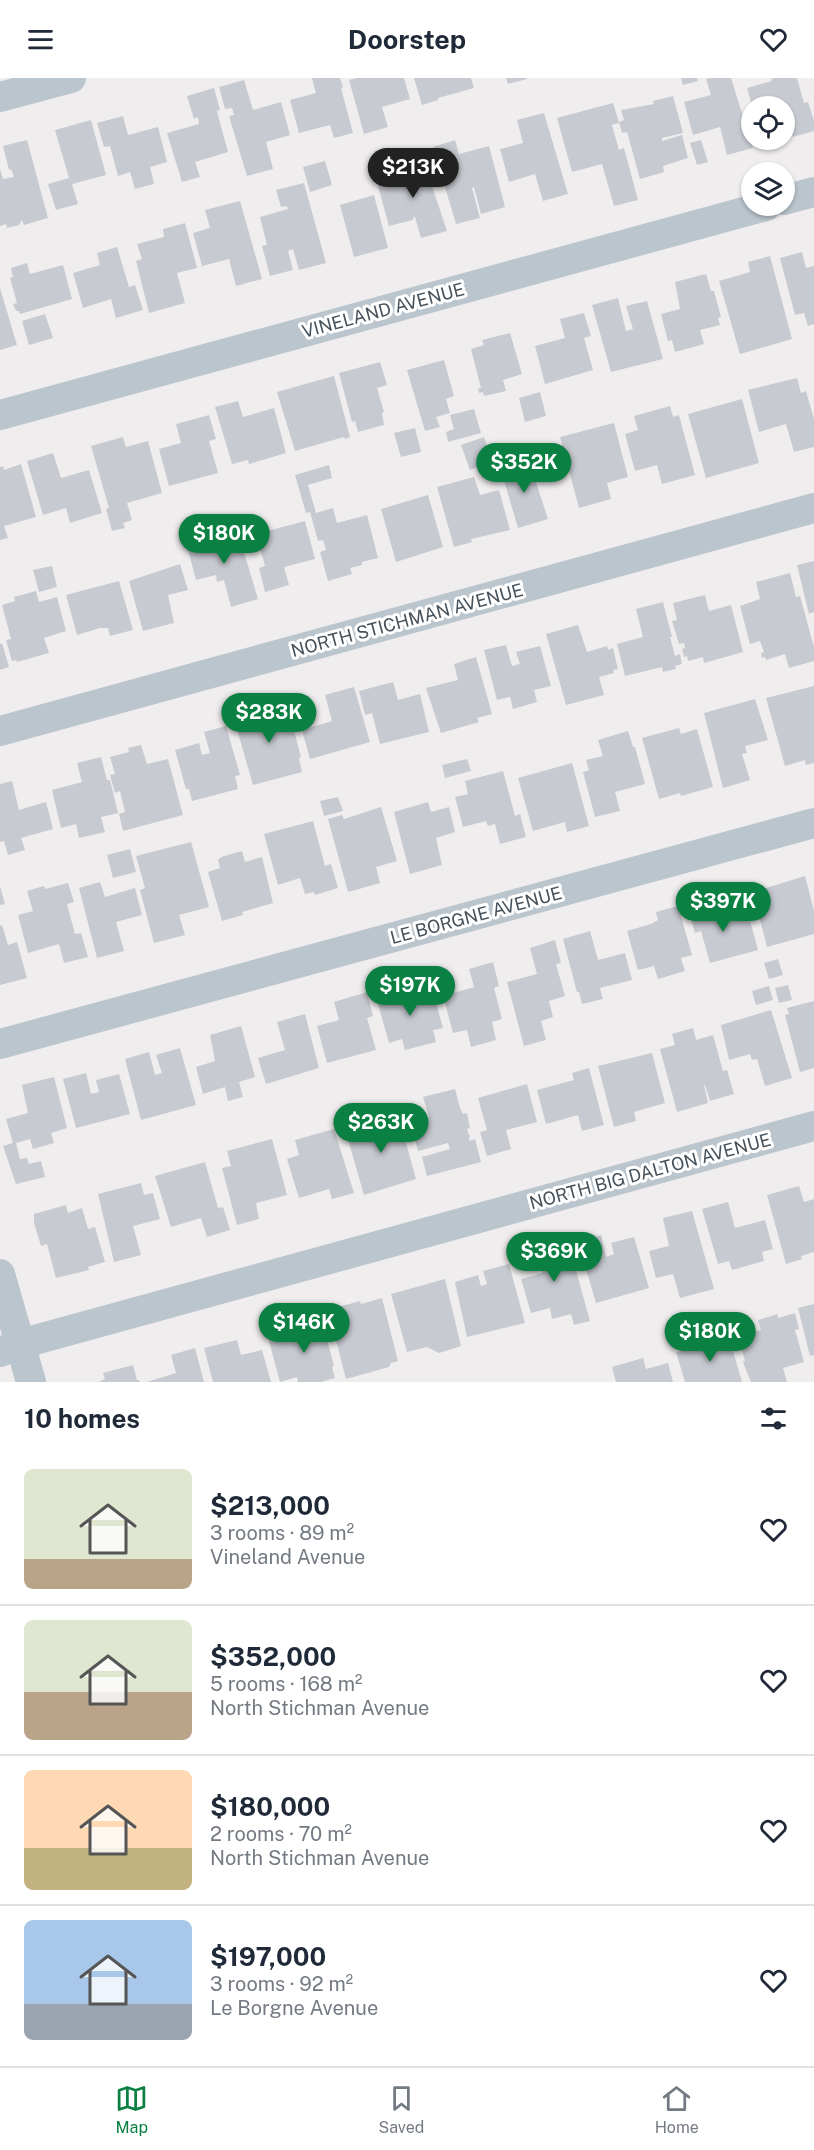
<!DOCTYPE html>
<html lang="en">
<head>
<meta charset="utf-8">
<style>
  :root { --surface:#fff; --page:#f6f6f7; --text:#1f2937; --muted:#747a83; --line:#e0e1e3; --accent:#0b8043 }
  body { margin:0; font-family:"Public Sans",sans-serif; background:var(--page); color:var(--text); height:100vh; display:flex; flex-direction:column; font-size:22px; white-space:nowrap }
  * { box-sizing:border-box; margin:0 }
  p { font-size:20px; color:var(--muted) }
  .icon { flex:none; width:33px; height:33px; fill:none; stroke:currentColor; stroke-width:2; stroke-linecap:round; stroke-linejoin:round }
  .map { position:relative; height:1304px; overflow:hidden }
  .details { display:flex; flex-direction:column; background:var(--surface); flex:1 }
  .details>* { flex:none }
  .fabs { position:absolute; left:741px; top:18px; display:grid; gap:12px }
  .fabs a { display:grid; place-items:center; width:54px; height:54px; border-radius:50%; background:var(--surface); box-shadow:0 2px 4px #0004; font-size:30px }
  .price { position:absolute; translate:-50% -51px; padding:0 14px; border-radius:21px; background:var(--accent); color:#fff; font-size:20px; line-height:39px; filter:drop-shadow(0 2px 3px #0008) }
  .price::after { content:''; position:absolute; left:50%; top:36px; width:18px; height:14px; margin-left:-9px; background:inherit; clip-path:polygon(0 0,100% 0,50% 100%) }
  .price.on { background:#222; color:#fff }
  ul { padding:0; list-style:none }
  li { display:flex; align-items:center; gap:18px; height:150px; padding:0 24px }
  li+li { border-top:2px solid var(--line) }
  li span { display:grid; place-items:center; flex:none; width:168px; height:120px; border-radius:9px; color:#555 }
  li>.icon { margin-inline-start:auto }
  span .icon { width:72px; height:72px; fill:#fffc; stroke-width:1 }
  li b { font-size:26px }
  h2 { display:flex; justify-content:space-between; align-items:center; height:72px; padding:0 24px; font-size:26px }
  header { display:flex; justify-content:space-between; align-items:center; height:78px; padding:0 24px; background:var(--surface); font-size:27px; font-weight:700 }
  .menu { display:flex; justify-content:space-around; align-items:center; height:84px; border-top:2px solid var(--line); background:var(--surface); font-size:16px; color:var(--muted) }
  .menu a { display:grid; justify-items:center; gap:3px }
  .menu .on { color:var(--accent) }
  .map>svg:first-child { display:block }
</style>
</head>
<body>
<header><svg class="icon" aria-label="menu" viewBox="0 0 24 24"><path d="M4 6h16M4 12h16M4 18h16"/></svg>Doorstep<svg class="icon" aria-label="heart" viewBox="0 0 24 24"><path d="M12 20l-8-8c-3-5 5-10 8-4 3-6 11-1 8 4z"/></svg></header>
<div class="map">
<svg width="814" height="1304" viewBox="0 0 814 1304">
  <rect width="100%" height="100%" fill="#f0edee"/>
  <path fill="#c7cad1" d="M 312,0 L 340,0 L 343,9 L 341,10 L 353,55 L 334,60 L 330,47 L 299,55 L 290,22 L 316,15 Z
    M 357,0 L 404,0 L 410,21 L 382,29 L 388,49 L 364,56 L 349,2 Z
    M 414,0 L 471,0 L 474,10 L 438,20 L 438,22 L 422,27 Z
    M 506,0 L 527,0 L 527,1 L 508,6 Z
    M 681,0 L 697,0 L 698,3 L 683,7 Z
    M 711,0 L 731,0 L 753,70 L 727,77 L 720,49 L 693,57 L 684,24 L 711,17 L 706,1 Z
    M 774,0 L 797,0 L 804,25 L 808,24 L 814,43 L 814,53 L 793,59 L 787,38 L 784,39 L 784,28 L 752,28 L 747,10 L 772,3 L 771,1 Z
    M 244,2 L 253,32 L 281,24 L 290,57 L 266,64 L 273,91 L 247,98 L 229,38 L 234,37 L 232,30 L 225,31 L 219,9 Z
    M 214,10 L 220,32 L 217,33 L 219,41 L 228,74 L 195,84 L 200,99 L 182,104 L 167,55 L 199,46 L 198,39 L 194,41 L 187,18 Z
    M 673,18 L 683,55 L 662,60 L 662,63 L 682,57 L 688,80 L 663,88 L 664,94 L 640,101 L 627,54 L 622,55 L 619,44 L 624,42 L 621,32 L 654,26 L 653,23 Z
    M 613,25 L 619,45 L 612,47 L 619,72 L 624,70 L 638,122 L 614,128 L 602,86 L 572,94 L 557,40 Z
    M 544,35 L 568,116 L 543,123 L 535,96 L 509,104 L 500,71 L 523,65 L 517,42 Z
    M 123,38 L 128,57 L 158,49 L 167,84 L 150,89 L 154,106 L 135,111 L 130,94 L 118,98 L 110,68 L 104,69 L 97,45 Z
    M 91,42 L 106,97 L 72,106 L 78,126 L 56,132 L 48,106 L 69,100 L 55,52 Z
    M 27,62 L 48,140 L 24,147 L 22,142 L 19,147 L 7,150 L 6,146 L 0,148 L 0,91 L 3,101 L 14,99 L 11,91 L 9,92 L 3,68 Z
    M 455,62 L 459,76 L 489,68 L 505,129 L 481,136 L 474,109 L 472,110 L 480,140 L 456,146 L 433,69 Z
    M 701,62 L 708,84 L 697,87 L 690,65 Z
    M 421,75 L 447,153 L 421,160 L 415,139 L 413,140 L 413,142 L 389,148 L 378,108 L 405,100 L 400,81 Z
    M 325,83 L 332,107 L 310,114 L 303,89 Z
    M 304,105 L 326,185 L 299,192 L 293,171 L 288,173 L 293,192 L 270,198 L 262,168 L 267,167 L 260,139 L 288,131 L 287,128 L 281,129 L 276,112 Z
    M 374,117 L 388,170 L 354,179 L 340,127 Z
    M 240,123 L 262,201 L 236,208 L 229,181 L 202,188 L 193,155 L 210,150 L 205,132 Z
    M 185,145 L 197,190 L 177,195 L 185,225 L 149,235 L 136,183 L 142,181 L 137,166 L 164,159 L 163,151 Z
    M 117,169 L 129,209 L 135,207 L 143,232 L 116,240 L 111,221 L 83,230 L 73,195 L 100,187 L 97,175 Z
    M 802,174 L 806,190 L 814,188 L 814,246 L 808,248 L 804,235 L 795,237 L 780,180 Z
    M 770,178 L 792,261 L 740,276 L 719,203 L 750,194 L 748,184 Z
    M 27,185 L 30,196 L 63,187 L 72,221 L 20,236 L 19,233 L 16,233 L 13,226 L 17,225 L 10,200 L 13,199 L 11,190 Z
    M 706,196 L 711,213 L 714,213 L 721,239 L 718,240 L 720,247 L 700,252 L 704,266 L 675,274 L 672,262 L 668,263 L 661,236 L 680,231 L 675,204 Z
    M 0,210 L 17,267 L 0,272 Z
    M 618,220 L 626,253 L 633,251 L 626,228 L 647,223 L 663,281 L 611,294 L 592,227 Z
    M 584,235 L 591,258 L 584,260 L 593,292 L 545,306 L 535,268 L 565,260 L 560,241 Z
    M 45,236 L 53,260 L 29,267 L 22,243 Z
    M 510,255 L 522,296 L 503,302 L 506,313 L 484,318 L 483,314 L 479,315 L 478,311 L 481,310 L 471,271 L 484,267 L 482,262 Z
    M 444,282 L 454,318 L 446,321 L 450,335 L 436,339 L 440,349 L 425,353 L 407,292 Z
    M 380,284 L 387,307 L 377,310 L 384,334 L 382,335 L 384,347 L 358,354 L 355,343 L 352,344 L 339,295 Z
    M 334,298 L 350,359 L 345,361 L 344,359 L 295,373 L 277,314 Z
    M 797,300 L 801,315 L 806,313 L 814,341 L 814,369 L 794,374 L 786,346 L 759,354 L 748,312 Z
    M 540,314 L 546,338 L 525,344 L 519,320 Z
    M 742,321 L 759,385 L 706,400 L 688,336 Z
    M 238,323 L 243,339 L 274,330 L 286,375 L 249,386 L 248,382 L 232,386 L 215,329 Z
    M 670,328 L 673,339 L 679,337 L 695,397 L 662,406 L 657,387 L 635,393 L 625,356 L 638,352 L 634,338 Z
    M 474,331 L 481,355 L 448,364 L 446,354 L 454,351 L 450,337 Z
    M 209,337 L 216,361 L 209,363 L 218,395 L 169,408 L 159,371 L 181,365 L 176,346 Z
    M 614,345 L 628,399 L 607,405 L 611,421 L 579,430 L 560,359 Z
    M 415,350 L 421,374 L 401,379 L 394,355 Z
    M 123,359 L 126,369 L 148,363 L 162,415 L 127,425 L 132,442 L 123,445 L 125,450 L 112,453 L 106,431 L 109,430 L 91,368 Z
    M 484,359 L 493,383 L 470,392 L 461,367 Z
    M 53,375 L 61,400 L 89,392 L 102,435 L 70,445 L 66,430 L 43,437 L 27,383 Z
    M 528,380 L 548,441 L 518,450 L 503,399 L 506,398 L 503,388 Z
    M 21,386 L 36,439 L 4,448 L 8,460 L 0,462 L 0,389 L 3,388 L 4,392 Z
    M 329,387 L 332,400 L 308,407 L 316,435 L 333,430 L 337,445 L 367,437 L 378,480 L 362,484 L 362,487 L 350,490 L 352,496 L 328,503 L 320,474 L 326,472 L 323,462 L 318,463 L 310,434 L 306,435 L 295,397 Z
    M 474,399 L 480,417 L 499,412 L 510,452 L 471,461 L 472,464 L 454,469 L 437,409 Z
    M 428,417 L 443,469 L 396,484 L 381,431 Z
    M 305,443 L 315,481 L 284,489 L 289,507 L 265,514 L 259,490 L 265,488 L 256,456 Z
    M 237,451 L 258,521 L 231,529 L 224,502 L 217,504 L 216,497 L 196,502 L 186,464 Z
    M 814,483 L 814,534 L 809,536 L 797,487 Z
    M 180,486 L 188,512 L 168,517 L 174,545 L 143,553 L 129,503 Z
    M 52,488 L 57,509 L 39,514 L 33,492 Z
    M 790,495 L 796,519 L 800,518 L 814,569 L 814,583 L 789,590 L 785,576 L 766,582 L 765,579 L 762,580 L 761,575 L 764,574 L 760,563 L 750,566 L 740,528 L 760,521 L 756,504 Z
    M 119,503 L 133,552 L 110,558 L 108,550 L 100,550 L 77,557 L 66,517 Z
    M 36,513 L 39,524 L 57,519 L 66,553 L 44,560 L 49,575 L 17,584 L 16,582 L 12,583 L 6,562 L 11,561 L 2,527 L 15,523 L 14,519 Z
    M 705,517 L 709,533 L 731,527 L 743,574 L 704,585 L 703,579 L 688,583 L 687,578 L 684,579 L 682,571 L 685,570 L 684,565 L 679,566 L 672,543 L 677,542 L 673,525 Z
    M 663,524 L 672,559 L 670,559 L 675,578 L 680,576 L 682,586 L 675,588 L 676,591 L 663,594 L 662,589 L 625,598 L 617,566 L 643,559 L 636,531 Z
    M 578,547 L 587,574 L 607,568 L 608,572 L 613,570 L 618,591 L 613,592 L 614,595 L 599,599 L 604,617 L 566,627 L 546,556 Z
    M 2,565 L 9,589 L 0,592 L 0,566 Z
    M 506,567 L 512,588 L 520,586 L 516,574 L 540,568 L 551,608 L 534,612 L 537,624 L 513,631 L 510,619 L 497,622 L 484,572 Z
    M 476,579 L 492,636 L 477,640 L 479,644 L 441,655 L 426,610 L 458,602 L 454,586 Z
    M 393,604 L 398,622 L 420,616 L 429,654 L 380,666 L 372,635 L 365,637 L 359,613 Z
    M 814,608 L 814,685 L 806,687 L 805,682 L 785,688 L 766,620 Z
    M 354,609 L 370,664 L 310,681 L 302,652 L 332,643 L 325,617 Z
    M 755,621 L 768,662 L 745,668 L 747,675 L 742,676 L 750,702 L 723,710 L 704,635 Z
    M 287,626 L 301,679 L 299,680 L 302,694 L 253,707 L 234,641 Z
    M 226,648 L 240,697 L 235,698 L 238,711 L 192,723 L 189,711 L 186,711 L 175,672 L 199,665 L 202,677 L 210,675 L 204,654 Z
    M 679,650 L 681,656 L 697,651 L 713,709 L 681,718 L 680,715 L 659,721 L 642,660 Z
    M 628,653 L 633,669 L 635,669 L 645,706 L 615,714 L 620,733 L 595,739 L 583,694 L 589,692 L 586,682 L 603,678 L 598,662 Z
    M 141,667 L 147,686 L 168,681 L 183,737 L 123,753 L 119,736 L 125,734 L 120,713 L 115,715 L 110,697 L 115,696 L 110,679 L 129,674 L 128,670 Z
    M 101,679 L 107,702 L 110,702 L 118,735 L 101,739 L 105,754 L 79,760 L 76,746 L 61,750 L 52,712 L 82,704 L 77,685 Z
    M 467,681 L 471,693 L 445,700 L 442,687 Z
    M 572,685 L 589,748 L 567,754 L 565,744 L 533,753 L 518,700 Z
    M 503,693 L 515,738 L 520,736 L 526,759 L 500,766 L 495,746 L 488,748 L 486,743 L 463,749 L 455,719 L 468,716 L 465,703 Z
    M 12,703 L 19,732 L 46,724 L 53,751 L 21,760 L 25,772 L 8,777 L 4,763 L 0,764 L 0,706 Z
    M 338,719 L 343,733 L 324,738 L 320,723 Z
    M 428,724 L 431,734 L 449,729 L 455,754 L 436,760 L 442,787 L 410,796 L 394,734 Z
    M 381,729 L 397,783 L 376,789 L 380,805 L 348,814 L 328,741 L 342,737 L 344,741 Z
    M 313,743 L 325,788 L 331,786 L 338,810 L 315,817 L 314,814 L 305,816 L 300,800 L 278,807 L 264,756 Z
    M 191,764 L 209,829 L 179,837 L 185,857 L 154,865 L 140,812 L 145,810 L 136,778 Z
    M 130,771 L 136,794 L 113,800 L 107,777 Z
    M 242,773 L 245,784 L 262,779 L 273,825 L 242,834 L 243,837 L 222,843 L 208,794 L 220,790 L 218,782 L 221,779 Z
    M 805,798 L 814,833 L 814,856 L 767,869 L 753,814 Z
    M 100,804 L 105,819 L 135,810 L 142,837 L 116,844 L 124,873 L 97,880 L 79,810 Z
    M 68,805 L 74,824 L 67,826 L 75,856 L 81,855 L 88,879 L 64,885 L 59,866 L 28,875 L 18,837 L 33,833 L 27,813 L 44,808 L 45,811 Z
    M 0,808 L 5,826 L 0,827 Z
    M 712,824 L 718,843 L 748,835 L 758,872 L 710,885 L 701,853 L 695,855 L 688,831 Z
    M 678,828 L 692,877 L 681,880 L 685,893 L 658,901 L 654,888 L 638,892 L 627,853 L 651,846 L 658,842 L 656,834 Z
    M 2,847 L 8,867 L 17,864 L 27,900 L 0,907 L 0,848 Z
    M 590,853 L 598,882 L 625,875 L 632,902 L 600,910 L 603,921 L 582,926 L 579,914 L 577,914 L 563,861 Z
    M 555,862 L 561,885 L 556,886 L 565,918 L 549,923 L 553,939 L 541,943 L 546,962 L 524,968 L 507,904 L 537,896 L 530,870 Z
    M 778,881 L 783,897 L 769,901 L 764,885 Z
    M 493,884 L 499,908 L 494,910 L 502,941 L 492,944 L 496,962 L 471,969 L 467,952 L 453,955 L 443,918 L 474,909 L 469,891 Z
    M 788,907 L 792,922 L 779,925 L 775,910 Z
    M 769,908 L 773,922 L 756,927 L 752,913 Z
    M 398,909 L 401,917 L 432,910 L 443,950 L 433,952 L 436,964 L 405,972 L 402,961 L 389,965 L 375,915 Z
    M 367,914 L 373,938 L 367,940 L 376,972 L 327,985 L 317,948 L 339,942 L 334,924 Z
    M 814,923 L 814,990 L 800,994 L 785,937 L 789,936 L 787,930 Z
    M 771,932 L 792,1000 L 765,1008 L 757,981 L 752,982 L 750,976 L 729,982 L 721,947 Z
    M 305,936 L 319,990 L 266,1006 L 258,980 L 285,972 L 277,944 Z
    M 241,948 L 255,999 L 239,1004 L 243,1019 L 228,1023 L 225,1009 L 203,1016 L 196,989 L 215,983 L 210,957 Z
    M 693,950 L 696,962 L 713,957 L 723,993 L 727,992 L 734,1016 L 710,1023 L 705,1007 L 704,1007 L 708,1025 L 677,1034 L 660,971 L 675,967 L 672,956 Z
    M 180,970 L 196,1027 L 141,1042 L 125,981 L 149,974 L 155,997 L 162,995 L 156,977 Z
    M 652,975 L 665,1025 L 634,1034 L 636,1043 L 614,1049 L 598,988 Z
    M 589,990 L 604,1047 L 582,1053 L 578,1037 L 546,1046 L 537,1012 L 574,1002 L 572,995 Z
    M 86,995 L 91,1016 L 99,1014 L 96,1002 L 119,996 L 130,1036 L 76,1050 L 63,1001 Z
    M 54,999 L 67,1050 L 51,1055 L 54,1065 L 33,1071 L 30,1061 L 16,1065 L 20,1081 L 27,1080 L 29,1086 L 41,1083 L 45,1099 L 16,1106 L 3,1068 L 13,1065 L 6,1041 L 28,1035 L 22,1007 Z
    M 527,1006 L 537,1044 L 506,1052 L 511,1071 L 487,1078 L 480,1054 L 487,1052 L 478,1020 Z
    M 455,1011 L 460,1030 L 463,1036 L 467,1035 L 470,1050 L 467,1051 L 469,1057 L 470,1057 L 469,1063 L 475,1061 L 481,1084 L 427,1098 L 422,1079 L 450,1071 L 448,1065 L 418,1073 L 411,1044 L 429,1039 L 423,1019 Z
    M 398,1036 L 416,1101 L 364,1117 L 345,1051 Z
    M 334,1051 L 354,1115 L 332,1121 L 329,1111 L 299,1120 L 287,1081 L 299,1077 L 295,1062 Z
    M 272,1061 L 287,1117 L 256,1125 L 259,1141 L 237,1147 L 222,1090 L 231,1088 L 227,1073 Z
    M 205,1084 L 218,1130 L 223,1129 L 230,1152 L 207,1159 L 201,1140 L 171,1149 L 155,1098 Z
    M 141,1105 L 144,1117 L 153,1115 L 160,1141 L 133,1148 L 141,1177 L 114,1184 L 98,1116 Z
    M 799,1108 L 804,1124 L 814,1121 L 814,1174 L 801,1178 L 802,1181 L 786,1186 L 767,1117 Z
    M 728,1124 L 735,1150 L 765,1142 L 773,1171 L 762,1174 L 764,1183 L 732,1192 L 729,1183 L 718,1186 L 702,1131 Z
    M 66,1127 L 68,1135 L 82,1130 L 88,1151 L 95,1149 L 105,1184 L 88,1189 L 89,1192 L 56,1200 L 47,1166 L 41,1168 L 34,1145 L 34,1136 Z
    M 692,1133 L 714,1211 L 680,1220 L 673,1196 L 656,1200 L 649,1173 L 669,1168 L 663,1140 Z
    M 545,1155 L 551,1176 L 570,1171 L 590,1243 L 574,1247 L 571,1236 L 552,1241 L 550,1230 L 531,1235 L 521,1201 L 543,1195 L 538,1179 L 530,1181 L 524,1161 Z
    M 601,1157 L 606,1179 L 614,1176 L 611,1165 L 634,1159 L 649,1210 L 596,1225 L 578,1164 Z
    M 509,1186 L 525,1245 L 467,1259 L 455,1204 L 478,1197 L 481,1208 L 487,1206 L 483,1193 Z
    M 445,1201 L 461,1268 L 439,1275 L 427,1269 L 407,1274 L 391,1216 Z
    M 382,1220 L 398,1283 L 391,1285 L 389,1289 L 346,1301 L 328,1232 L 360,1223 L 361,1226 Z
    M 814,1226 L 814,1277 L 810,1278 L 798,1230 Z
    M 795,1235 L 799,1251 L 795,1252 L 804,1284 L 783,1290 L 787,1304 L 751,1304 L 744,1287 L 743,1283 L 745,1283 L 738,1258 L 761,1252 L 758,1242 L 778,1236 L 778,1240 Z
    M 321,1239 L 334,1288 L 332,1289 L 335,1300 L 321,1304 L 298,1304 L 297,1299 L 280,1304 L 269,1263 L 301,1255 L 298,1245 Z
    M 729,1259 L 742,1304 L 685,1304 L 676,1274 Z
    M 237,1262 L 241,1277 L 262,1272 L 271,1304 L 213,1304 L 204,1270 Z
    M 195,1270 L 204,1304 L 147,1304 L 176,1295 L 171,1277 Z
    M 643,1280 L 646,1291 L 668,1285 L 673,1304 L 616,1304 L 612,1289 Z
    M 133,1287 L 137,1302 L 139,1302 L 140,1304 L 98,1304 L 105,1301 L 103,1295 Z"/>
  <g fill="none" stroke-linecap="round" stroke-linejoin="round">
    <path stroke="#bbc5cd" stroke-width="30" d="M 0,19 L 71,0
      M 784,122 L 814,114
      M 0,337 L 766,128
      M 0,653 L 814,430
      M 0,966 L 814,745
      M 0,1196 L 31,1304
      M 0,1274 L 20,1266 L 814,1048"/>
  </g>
  <g text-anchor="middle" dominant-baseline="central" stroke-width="6" stroke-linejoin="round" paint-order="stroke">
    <g font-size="18" fill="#45515b" stroke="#fff">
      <text transform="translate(383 232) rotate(-15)">VINELAND AVENUE</text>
      <text transform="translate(407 542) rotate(-15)">NORTH STICHMAN AVENUE</text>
      <text transform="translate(476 837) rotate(-15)">LE BORGNE AVENUE</text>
      <text transform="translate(650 1093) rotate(-15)">NORTH BIG DALTON AVENUE</text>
    </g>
  </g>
</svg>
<div class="fabs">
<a><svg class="icon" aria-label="locate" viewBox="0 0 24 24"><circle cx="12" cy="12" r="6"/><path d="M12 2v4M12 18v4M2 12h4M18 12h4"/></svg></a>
<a><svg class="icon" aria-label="layers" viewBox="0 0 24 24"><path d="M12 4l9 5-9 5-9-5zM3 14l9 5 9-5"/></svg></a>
</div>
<b class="price on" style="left:413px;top:121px">$213K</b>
<b class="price" style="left:524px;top:416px">$352K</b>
<b class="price" style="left:224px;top:487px">$180K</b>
<b class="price" style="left:269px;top:666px">$283K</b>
<b class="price" style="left:723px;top:855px">$397K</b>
<b class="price" style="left:410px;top:939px">$197K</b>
<b class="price" style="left:381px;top:1076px">$263K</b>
<b class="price" style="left:554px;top:1205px">$369K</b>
<b class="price" style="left:304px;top:1276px">$146K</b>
<b class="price" style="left:710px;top:1285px">$180K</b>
</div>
<section class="details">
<h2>10 homes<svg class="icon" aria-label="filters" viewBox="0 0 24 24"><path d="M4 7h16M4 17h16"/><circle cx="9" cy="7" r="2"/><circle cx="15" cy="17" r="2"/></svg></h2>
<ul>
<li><span style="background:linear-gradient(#dfe7d0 75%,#b9a48a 0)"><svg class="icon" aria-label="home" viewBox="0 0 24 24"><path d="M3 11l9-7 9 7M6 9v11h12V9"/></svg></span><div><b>$213,000</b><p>3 rooms · 89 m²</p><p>Vineland Avenue</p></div><svg class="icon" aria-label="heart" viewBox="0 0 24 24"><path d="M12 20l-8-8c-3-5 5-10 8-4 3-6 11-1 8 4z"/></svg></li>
<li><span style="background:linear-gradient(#dfe7d0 60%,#b9a48a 0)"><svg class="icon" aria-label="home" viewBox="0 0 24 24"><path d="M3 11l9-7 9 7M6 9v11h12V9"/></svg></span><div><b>$352,000</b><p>5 rooms · 168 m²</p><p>North Stichman Avenue</p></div><svg class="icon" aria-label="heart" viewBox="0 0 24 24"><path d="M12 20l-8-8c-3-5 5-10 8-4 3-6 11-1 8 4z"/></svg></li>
<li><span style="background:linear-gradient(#ffd9b3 65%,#c2b280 0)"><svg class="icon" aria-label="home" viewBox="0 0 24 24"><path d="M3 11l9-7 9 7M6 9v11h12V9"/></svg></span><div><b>$180,000</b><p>2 rooms · 70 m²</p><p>North Stichman Avenue</p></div><svg class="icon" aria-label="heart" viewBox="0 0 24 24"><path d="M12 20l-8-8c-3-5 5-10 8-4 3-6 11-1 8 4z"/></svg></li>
<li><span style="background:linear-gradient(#a9c7e8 70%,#9aa5b1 0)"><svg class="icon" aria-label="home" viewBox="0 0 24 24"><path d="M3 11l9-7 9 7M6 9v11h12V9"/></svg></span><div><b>$197,000</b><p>3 rooms · 92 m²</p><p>Le Borgne Avenue</p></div><svg class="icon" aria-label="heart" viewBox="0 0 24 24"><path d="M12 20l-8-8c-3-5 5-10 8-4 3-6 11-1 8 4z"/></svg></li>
</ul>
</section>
<nav class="menu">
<a class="on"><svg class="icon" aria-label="map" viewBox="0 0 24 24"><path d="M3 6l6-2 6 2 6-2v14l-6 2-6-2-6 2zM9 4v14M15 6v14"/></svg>Map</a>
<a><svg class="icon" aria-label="saved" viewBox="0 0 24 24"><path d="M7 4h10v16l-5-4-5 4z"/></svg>Saved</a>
<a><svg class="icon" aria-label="home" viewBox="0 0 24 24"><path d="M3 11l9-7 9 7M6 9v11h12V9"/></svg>Home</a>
</nav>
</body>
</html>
